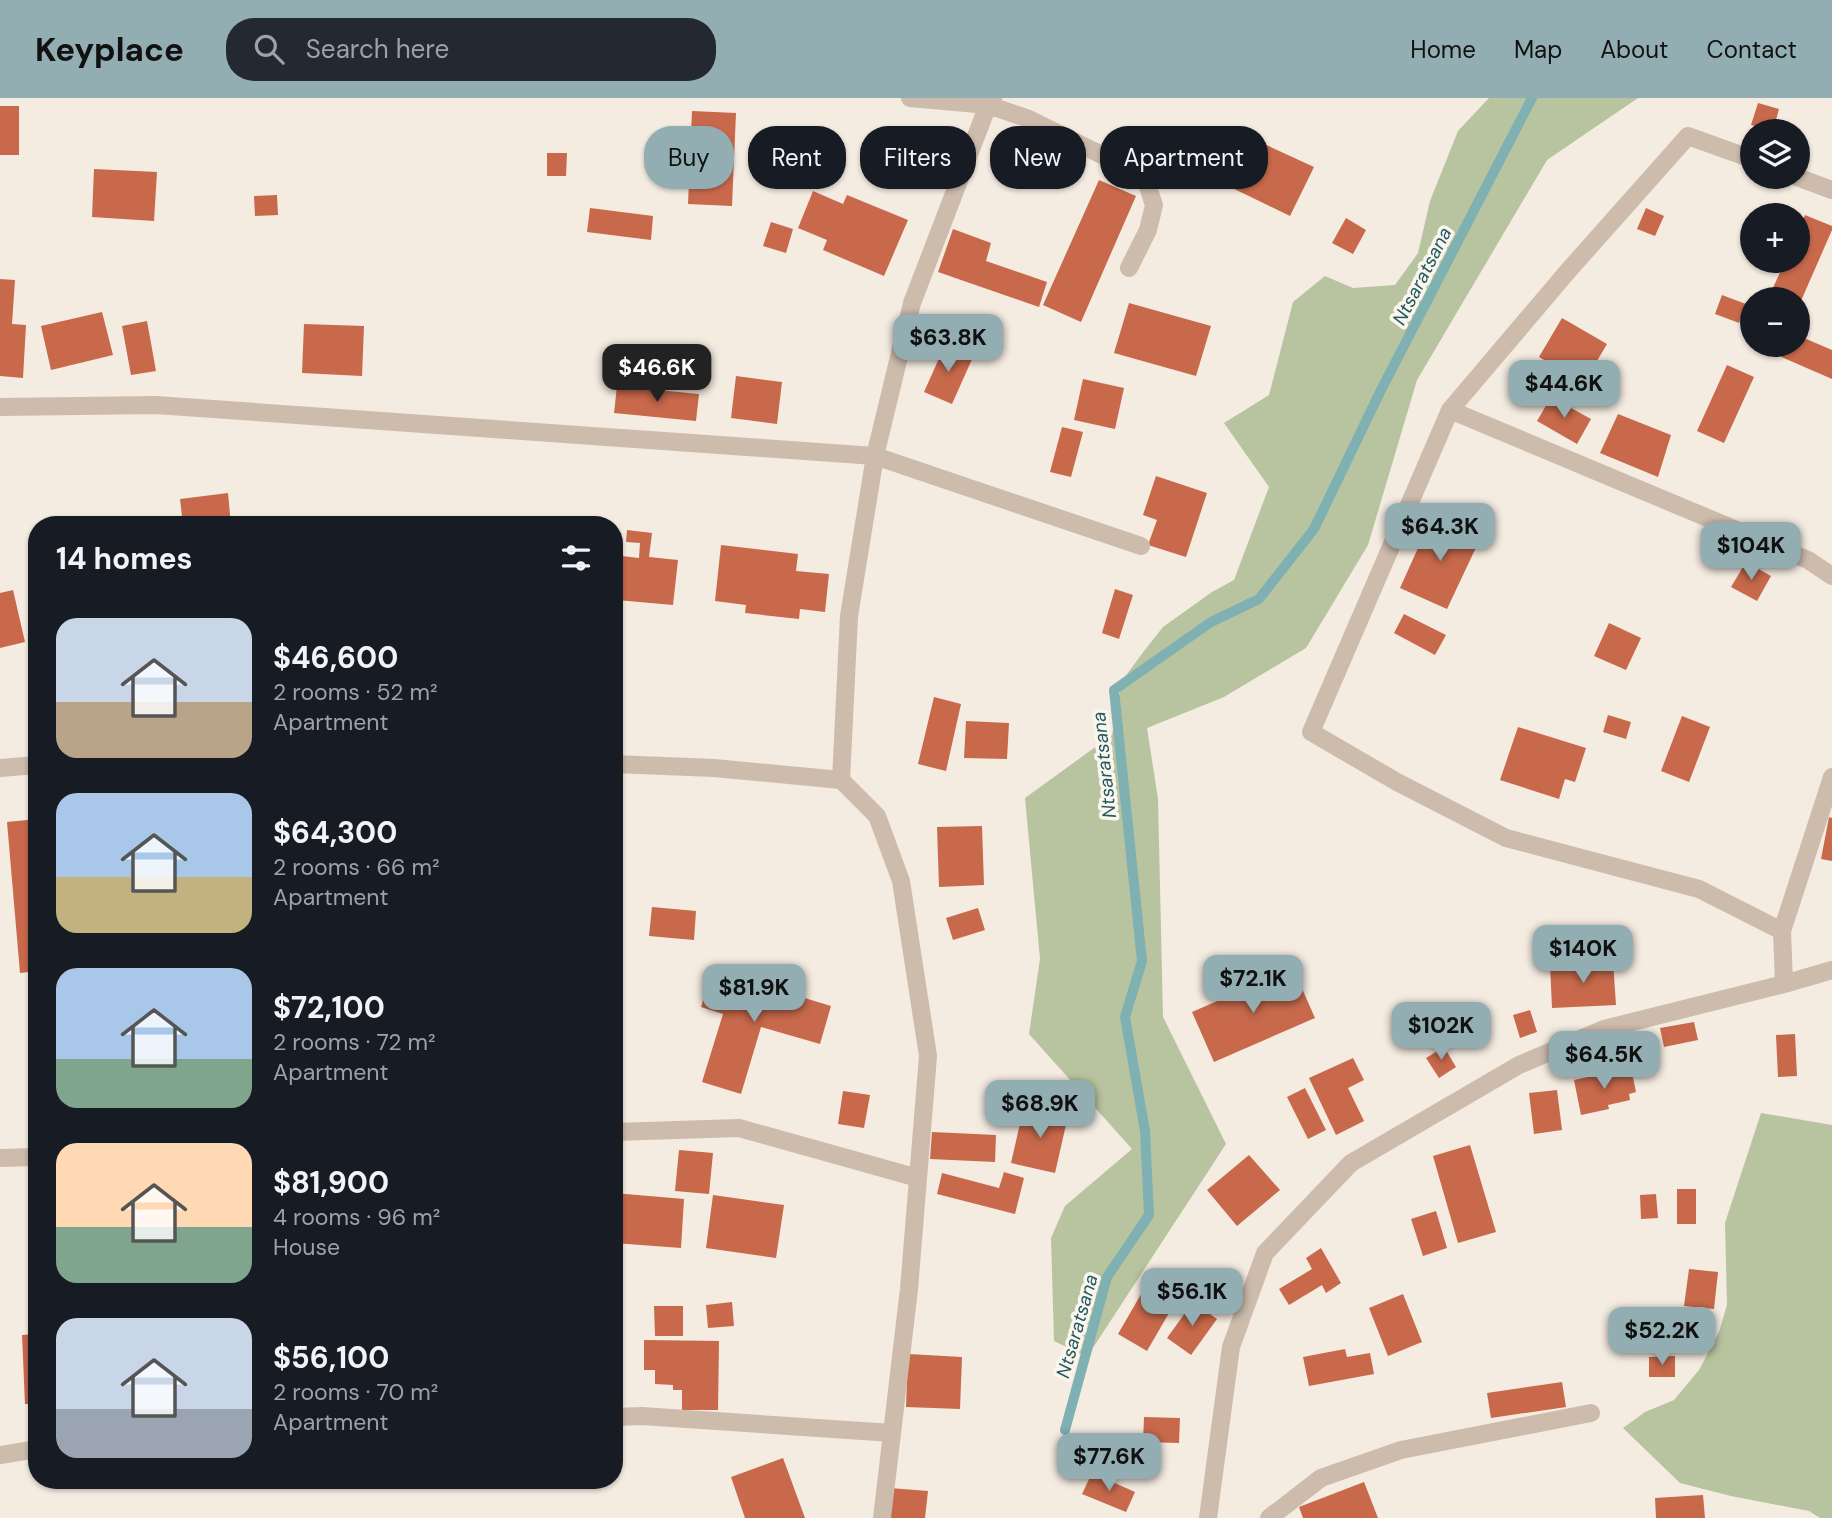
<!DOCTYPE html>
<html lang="en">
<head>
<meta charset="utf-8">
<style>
  :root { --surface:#171b24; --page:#242831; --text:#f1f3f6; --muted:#9ea1a6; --accent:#92aeb2 }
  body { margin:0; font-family:"DM Sans",sans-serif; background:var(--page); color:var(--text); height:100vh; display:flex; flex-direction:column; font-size:26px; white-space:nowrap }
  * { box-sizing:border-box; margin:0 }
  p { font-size:23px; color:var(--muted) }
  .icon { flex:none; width:38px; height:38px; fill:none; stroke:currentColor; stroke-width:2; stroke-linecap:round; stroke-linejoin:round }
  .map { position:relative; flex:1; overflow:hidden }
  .drawer { position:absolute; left:28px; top:418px; width:595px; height:973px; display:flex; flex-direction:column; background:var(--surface); border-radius:28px; box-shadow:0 2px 5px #0004 }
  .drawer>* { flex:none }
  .hud { position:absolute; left:644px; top:28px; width:665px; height:63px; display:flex; gap:14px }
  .buttons { position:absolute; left:1740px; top:21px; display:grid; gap:14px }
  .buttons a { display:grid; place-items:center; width:70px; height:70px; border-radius:50%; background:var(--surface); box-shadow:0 2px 5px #0004; font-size:35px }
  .price { position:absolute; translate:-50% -60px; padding:0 16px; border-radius:14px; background:var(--accent); color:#111; font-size:23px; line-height:46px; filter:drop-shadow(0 2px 4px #0008) }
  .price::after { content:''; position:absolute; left:50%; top:42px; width:21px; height:16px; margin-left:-10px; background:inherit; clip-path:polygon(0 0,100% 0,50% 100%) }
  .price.active { background:#222; color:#fff }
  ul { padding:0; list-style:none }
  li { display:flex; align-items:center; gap:21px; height:175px; padding:0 28px }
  li span { display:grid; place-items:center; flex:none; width:196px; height:140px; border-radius:21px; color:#555 }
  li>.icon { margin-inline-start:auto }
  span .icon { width:84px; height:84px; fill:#fffc; stroke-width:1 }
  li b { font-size:30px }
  h2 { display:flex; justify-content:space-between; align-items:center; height:84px; padding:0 28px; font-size:30px }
  .tag { padding:0 24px; border-radius:28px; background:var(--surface); box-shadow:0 2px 5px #0004; font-size:24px; line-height:63px }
  .tag.active { background:var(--accent); color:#111 }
  header { display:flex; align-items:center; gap:42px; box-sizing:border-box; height:98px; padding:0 35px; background:var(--accent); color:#111 }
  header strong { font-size:33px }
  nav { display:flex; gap:38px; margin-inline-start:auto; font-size:24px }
  .search { width:490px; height:63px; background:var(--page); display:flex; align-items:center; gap:18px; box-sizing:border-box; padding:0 24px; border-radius:28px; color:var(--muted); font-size:26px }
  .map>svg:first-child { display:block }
</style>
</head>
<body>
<header>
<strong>Keyplace</strong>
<div class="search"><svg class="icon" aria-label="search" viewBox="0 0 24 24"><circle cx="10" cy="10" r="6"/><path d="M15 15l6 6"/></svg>Search here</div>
<nav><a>Home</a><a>Map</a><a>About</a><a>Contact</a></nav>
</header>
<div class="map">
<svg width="1832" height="1420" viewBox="0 0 1832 1420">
  <rect width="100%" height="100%" fill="#f4ebe1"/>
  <path fill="#b8c4a0" d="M 1489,0 L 1638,0 L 1547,62 L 1417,282 L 1368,447 L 1306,550 L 1224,599 L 1147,630 L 1158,701 L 1163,919 L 1226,1046 L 1087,1259 L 1054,1243 L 1051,1140 L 1065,1108 L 1132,1051 L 1029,936 L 1040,861 L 1025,700 L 1112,637 L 1122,583 L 1144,553 L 1163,529 L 1212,494 L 1234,482 L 1269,389 L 1224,325 L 1269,297 L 1293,204 L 1325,178 L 1353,190 L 1395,187 L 1418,155 L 1430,103 L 1458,33 Z
    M 1761,1015 L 1832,1027 L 1832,1420 L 1820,1420 L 1809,1413 L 1731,1398 L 1680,1385 L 1623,1330 L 1645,1314 L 1674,1302 L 1699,1272 L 1719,1234 L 1727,1207 L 1725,1125 Z"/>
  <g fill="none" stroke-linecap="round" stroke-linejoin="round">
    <path stroke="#7fb0b2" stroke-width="10" d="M 1065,1332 L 1107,1179 L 1149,1117 L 1145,1033 L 1125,919 L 1142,863 L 1114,592 L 1211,524 L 1259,501 L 1314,431 L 1380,294 L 1532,0"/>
  </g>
  <path fill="#c8694b" d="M 1758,5 L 1779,11 L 1773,33 L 1751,27 Z
    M 0,8 L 19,8 L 19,57 L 0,57 Z
    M 692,13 L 736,15 L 732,108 L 688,106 Z
    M 1247,38 L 1314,69 L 1290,118 L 1224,86 Z
    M 1012,52 L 1024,57 L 1018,71 L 1005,65 Z
    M 547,55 L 567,55 L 566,78 L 547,78 Z
    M 94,71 L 157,74 L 154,123 L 92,119 Z
    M 1099,82 L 1136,98 L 1081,224 L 1043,207 Z
    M 813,93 L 843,106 L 847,97 L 908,122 L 884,178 L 823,152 L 827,142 L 798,130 Z
    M 277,97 L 278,117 L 255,118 L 254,98 Z
    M 590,110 L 653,118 L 651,142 L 587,134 Z
    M 1646,110 L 1664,118 L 1655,138 L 1637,131 Z
    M 1805,117 L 1832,128 L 1832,132 L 1797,212 L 1797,201 L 1768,201 L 1785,163 L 1797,163 L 1797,134 Z
    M 1346,120 L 1366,132 L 1353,156 L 1332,145 Z
    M 771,124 L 793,131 L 786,155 L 763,148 Z
    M 953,131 L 991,145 L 986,163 L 1047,184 L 1039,209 L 938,174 Z
    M 0,181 L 15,182 L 12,226 L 26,227 L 23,280 L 0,278 Z
    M 1722,197 L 1746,206 L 1739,225 L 1715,216 Z
    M 1129,205 L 1211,228 L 1196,278 L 1114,255 Z
    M 102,214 L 113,257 L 51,272 L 41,228 Z
    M 1562,220 L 1607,246 L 1584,285 L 1539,259 Z
    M 147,223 L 156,273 L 131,277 L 122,228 Z
    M 304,226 L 364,228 L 362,278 L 302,275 Z
    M 1797,237 L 1832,252 L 1832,281 L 1754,247 L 1797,247 Z
    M 945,247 L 973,259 L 952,306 L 924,294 Z
    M 1727,267 L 1754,279 L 1724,345 L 1697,333 Z
    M 736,278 L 782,284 L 777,326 L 731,320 Z
    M 1083,281 L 1124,290 L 1115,331 L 1074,322 Z
    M 617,288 L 699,296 L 696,323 L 614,315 Z
    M 1551,299 L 1591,321 L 1577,346 L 1537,323 Z
    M 1618,316 L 1671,337 L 1658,379 L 1600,355 Z
    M 1062,329 L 1083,334 L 1071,379 L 1050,374 Z
    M 1156,378 L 1207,395 L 1186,459 L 1148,447 L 1157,422 L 1143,417 Z
    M 228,395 L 231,427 L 183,427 L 180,401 Z
    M 1432,419 L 1480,441 L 1447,511 L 1400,490 Z
    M 627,432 L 652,435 L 649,459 L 678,462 L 673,507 L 617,502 L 622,458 L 639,460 L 640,445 L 626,444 Z
    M 721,447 L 798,456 L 796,473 L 829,476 L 825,514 L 800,511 L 799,521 L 745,515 L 746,507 L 715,503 Z
    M 1746,464 L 1771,478 L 1757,503 L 1731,489 Z
    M 1115,491 L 1133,497 L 1119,541 L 1102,535 Z
    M 13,492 L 25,544 L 0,550 L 0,495 Z
    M 1404,516 L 1446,537 L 1435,557 L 1394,535 Z
    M 1609,525 L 1641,540 L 1626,572 L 1594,558 Z
    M 934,599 L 961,606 L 946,673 L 918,666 Z
    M 1608,617 L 1631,624 L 1626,641 L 1603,634 Z
    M 1682,618 L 1710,629 L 1689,684 L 1661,673 Z
    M 966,623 L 1009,625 L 1007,661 L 964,660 Z
    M 1518,629 L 1586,650 L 1575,684 L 1565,681 L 1559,701 L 1500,682 Z
    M 1829,719 L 1832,720 L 1832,763 L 1821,761 Z
    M 37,721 L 37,873 L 20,875 L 7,724 Z
    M 982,728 L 984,787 L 939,789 L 937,729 Z
    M 652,809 L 696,813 L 694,842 L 649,838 Z
    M 978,810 L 985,832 L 953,842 L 946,820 Z
    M 1613,863 L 1616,907 L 1552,910 L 1550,866 Z
    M 1293,870 L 1315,920 L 1214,964 L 1192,914 Z
    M 712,872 L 831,908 L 820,946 L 761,929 L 741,996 L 702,984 L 723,916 L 701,909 Z
    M 1530,912 L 1537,934 L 1520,940 L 1513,917 Z
    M 1694,924 L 1698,942 L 1664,949 L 1660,930 Z
    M 1795,936 L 1797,978 L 1778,979 L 1776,937 Z
    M 1444,949 L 1456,969 L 1439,980 L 1426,960 Z
    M 1353,960 L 1364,982 L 1348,990 L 1364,1023 L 1336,1037 L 1309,980 Z
    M 1631,970 L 1636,994 L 1629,996 L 1630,1002 L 1608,1007 L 1609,1011 L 1581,1017 L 1574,982 Z
    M 1305,990 L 1326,1032 L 1308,1041 L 1287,999 Z
    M 1557,992 L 1562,1032 L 1534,1036 L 1529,995 Z
    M 843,993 L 870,997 L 864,1030 L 838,1026 Z
    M 1024,1008 L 1068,1018 L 1055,1075 L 1011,1065 Z
    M 932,1034 L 996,1037 L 995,1064 L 930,1061 Z
    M 1470,1047 L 1496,1134 L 1458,1145 L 1433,1058 Z
    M 679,1052 L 713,1055 L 709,1096 L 675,1093 Z
    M 1249,1057 L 1280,1092 L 1237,1128 L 1207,1092 Z
    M 1004,1074 L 1024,1080 L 1015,1116 L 937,1096 L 942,1075 L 999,1090 Z
    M 1677,1091 L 1696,1091 L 1696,1126 L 1677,1126 Z
    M 614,1095 L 684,1101 L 681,1150 L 614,1145 Z
    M 1656,1096 L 1658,1120 L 1641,1121 L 1640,1097 Z
    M 713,1097 L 784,1107 L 776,1160 L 706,1150 Z
    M 1436,1113 L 1447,1150 L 1423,1158 L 1411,1121 Z
    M 1321,1150 L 1341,1185 L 1326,1195 L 1322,1187 L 1289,1207 L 1279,1191 L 1312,1171 L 1306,1160 Z
    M 1689,1171 L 1718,1174 L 1714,1211 L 1684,1208 Z
    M 1144,1191 L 1173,1208 L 1147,1253 L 1118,1236 Z
    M 1403,1196 L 1422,1244 L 1388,1258 L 1369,1210 Z
    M 732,1204 L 734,1228 L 708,1230 L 706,1207 Z
    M 1193,1204 L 1217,1221 L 1191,1257 L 1167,1240 Z
    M 654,1208 L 683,1208 L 683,1238 L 655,1238 Z
    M 37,1236 L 37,1306 L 25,1306 L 22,1237 Z
    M 644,1242 L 719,1243 L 718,1312 L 682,1312 L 682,1292 L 673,1292 L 673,1287 L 655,1286 L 655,1272 L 644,1272 Z
    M 1345,1251 L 1347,1259 L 1370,1255 L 1374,1276 L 1309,1288 L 1303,1259 Z
    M 908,1256 L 962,1259 L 960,1311 L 906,1309 Z
    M 1675,1258 L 1675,1279 L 1649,1279 L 1649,1259 Z
    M 1562,1284 L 1566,1309 L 1491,1320 L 1487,1295 Z
    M 1144,1319 L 1180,1320 L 1179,1345 L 1143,1344 Z
    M 783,1360 L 805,1420 L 745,1420 L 731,1379 Z
    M 1092,1375 L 1135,1394 L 1126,1414 L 1082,1396 Z
    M 1364,1384 L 1378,1420 L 1303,1420 L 1299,1409 Z
    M 890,1390 L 928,1393 L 925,1420 L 887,1420 Z
    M 1703,1397 L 1705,1420 L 1656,1420 L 1655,1400 Z"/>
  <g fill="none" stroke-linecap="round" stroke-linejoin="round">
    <path stroke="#cdbbac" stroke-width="18" d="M 910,0 L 988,7 L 1029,21 L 1126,69 L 1146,83 L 1154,107 L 1148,132 L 1129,170
      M 1752,61 L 1688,38 L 1568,173 L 1450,312 L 1311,634 L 1397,684 L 1506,740 L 1699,791 L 1782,833
      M 1797,79 L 1832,92
      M 0,309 L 156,307 L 875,358 L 1141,448
      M 1450,312 L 1808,462 L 1832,478
      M 614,666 L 714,670 L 841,682
      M 0,670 L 37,667
      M 1784,886 L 1782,833 L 1832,679
      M 614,1034 L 739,1030 L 918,1080
      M 0,1060 L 37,1059
      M 614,1319 L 642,1318 L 892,1335
      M 0,1357 L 37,1351
      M 882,1420 L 909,1191 L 928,958 L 901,783 L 877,718 L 841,682 L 849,518 L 875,358 L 912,205 L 988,7 L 993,0
      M 1208,1420 L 1231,1249 L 1265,1155 L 1351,1065 L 1519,967 L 1604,931 L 1784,886 L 1832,872
      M 1269,1420 L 1321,1380 L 1401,1352 L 1591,1315"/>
  </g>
  <g text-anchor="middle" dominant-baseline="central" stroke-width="7" stroke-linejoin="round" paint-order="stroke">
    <g font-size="19" font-style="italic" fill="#1f5a5e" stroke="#fbf5ee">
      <text transform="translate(1422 178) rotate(-63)">Ntsaratsana</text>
      <text transform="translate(1104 667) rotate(-96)">Ntsaratsana</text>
      <text transform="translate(1077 1228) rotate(-74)">Ntsaratsana</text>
    </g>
  </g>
</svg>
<div class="buttons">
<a><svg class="icon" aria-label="layers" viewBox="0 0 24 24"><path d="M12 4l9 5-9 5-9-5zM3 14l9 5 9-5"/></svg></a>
<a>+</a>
<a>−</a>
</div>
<b class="price" style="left:948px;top:276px">$63.8K</b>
<b class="price active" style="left:657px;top:306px">$46.6K</b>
<b class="price" style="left:1564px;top:322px">$44.6K</b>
<b class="price" style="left:1440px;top:465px">$64.3K</b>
<b class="price" style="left:1751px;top:484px">$104K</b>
<b class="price" style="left:1583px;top:887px">$140K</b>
<b class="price" style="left:1253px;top:917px">$72.1K</b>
<b class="price" style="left:754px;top:926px">$81.9K</b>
<b class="price" style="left:1441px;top:964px">$102K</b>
<b class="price" style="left:1604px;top:993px">$64.5K</b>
<b class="price" style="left:1040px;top:1042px">$68.9K</b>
<b class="price" style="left:1192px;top:1230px">$56.1K</b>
<b class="price" style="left:1662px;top:1269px">$52.2K</b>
<b class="price" style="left:1109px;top:1395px">$77.6K</b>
<div class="hud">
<a class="tag active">Buy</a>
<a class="tag">Rent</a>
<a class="tag">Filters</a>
<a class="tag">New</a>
<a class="tag">Apartment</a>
</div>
<section class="drawer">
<h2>14 homes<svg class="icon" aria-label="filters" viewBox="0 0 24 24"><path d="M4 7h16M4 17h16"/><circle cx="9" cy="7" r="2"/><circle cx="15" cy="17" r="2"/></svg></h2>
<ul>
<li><span style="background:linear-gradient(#c9d6e8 60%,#b9a48a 0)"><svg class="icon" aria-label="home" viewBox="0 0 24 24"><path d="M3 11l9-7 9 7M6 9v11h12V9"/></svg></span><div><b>$46,600</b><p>2 rooms · 52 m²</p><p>Apartment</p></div></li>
<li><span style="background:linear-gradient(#a9c7e8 60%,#c2b280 0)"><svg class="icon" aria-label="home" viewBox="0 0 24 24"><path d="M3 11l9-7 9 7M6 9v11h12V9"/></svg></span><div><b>$64,300</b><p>2 rooms · 66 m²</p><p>Apartment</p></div></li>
<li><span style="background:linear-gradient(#a9c7e8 65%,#7fa58c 0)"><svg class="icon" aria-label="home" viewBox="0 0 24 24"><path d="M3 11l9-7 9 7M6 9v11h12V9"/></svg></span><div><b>$72,100</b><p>2 rooms · 72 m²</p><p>Apartment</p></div></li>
<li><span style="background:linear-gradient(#ffd9b3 60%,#7fa58c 0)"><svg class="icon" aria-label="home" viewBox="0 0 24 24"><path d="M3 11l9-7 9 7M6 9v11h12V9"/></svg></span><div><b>$81,900</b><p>4 rooms · 96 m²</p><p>House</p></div></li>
<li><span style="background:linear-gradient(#c9d6e8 65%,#9aa5b1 0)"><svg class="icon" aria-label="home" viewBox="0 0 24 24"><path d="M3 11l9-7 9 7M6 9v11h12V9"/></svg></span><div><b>$56,100</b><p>2 rooms · 70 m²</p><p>Apartment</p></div></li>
</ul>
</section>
</div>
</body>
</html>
